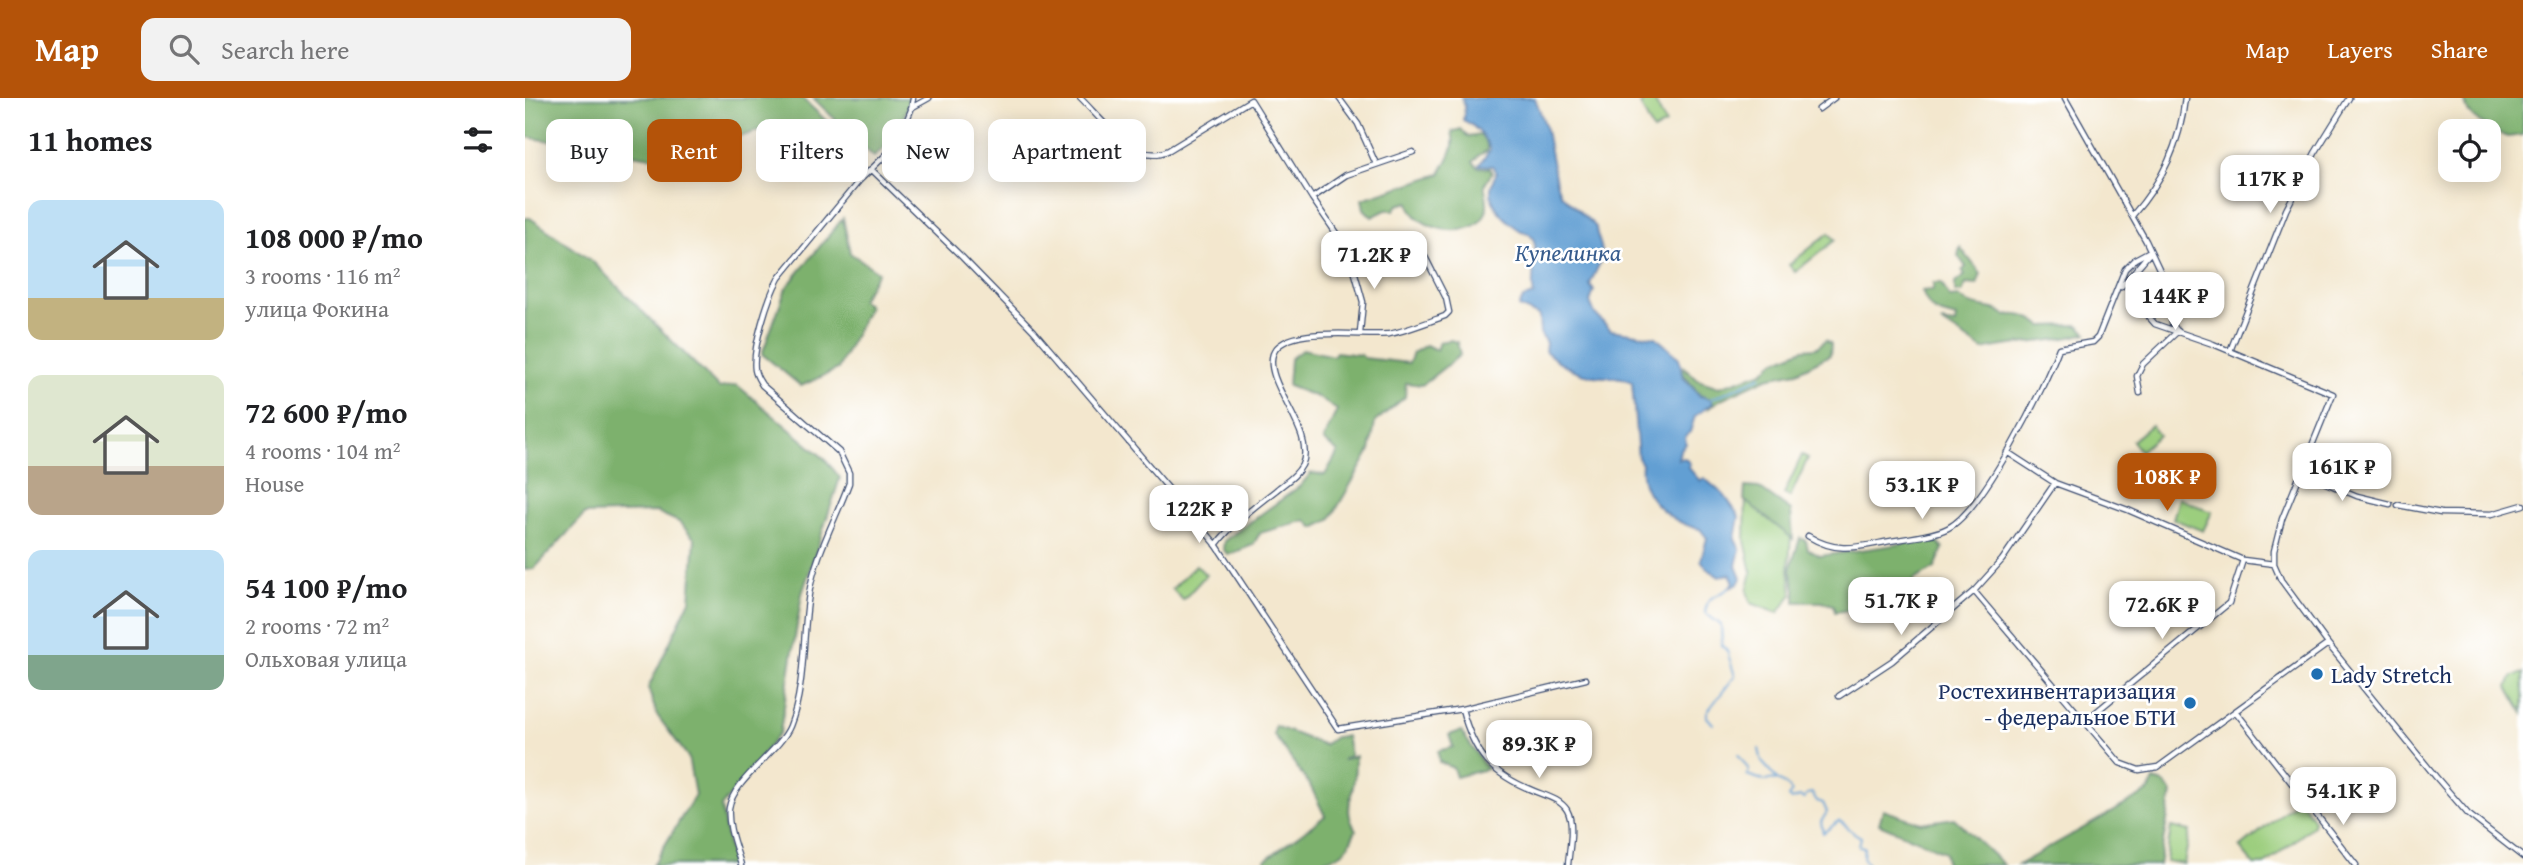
<!DOCTYPE html>
<html lang="en">
<head>
<meta charset="utf-8">
<style>
  :root { --surface:#fff; --page:#f2f2f2; --text:#202124; --muted:#757577; --accent:#b45309 }
  body { margin:0; font-family:"Gentium Book Plus",serif; background:var(--page); color:var(--text); height:100vh; display:flex; flex-direction:column; font-size:26px; white-space:nowrap }
  * { box-sizing:border-box; margin:0 }
  p { font-size:23px; color:var(--muted) }
  .icon { flex:none; width:38px; height:38px; fill:none; stroke:currentColor; stroke-width:2; stroke-linecap:round; stroke-linejoin:round }
  .map { position:relative; flex:1; overflow:hidden }
  .drawer { display:flex; flex-direction:column; background:var(--surface); width:525px }
  .drawer>* { flex:none }
  .hud { position:absolute; left:21px; top:21px; width:665px; height:63px; display:flex; gap:14px }
  .buttons { position:absolute; left:1913px; top:21px; display:grid; gap:14px }
  .buttons a { display:grid; place-items:center; width:63px; height:63px; border-radius:14px; background:var(--surface); box-shadow:0 4px 18px #0003; font-size:35px }
  .price { position:absolute; translate:-50% -60px; padding:0 16px; border-radius:14px; background:#fff; color:#222; font-size:23px; line-height:46px; filter:drop-shadow(0 2px 4px #0008) }
  .price::after { content:''; position:absolute; left:50%; top:42px; width:21px; height:16px; margin-left:-10px; background:inherit; clip-path:polygon(0 0,100% 0,50% 100%) }
  .price.active { background:var(--accent); color:#fff }
  ul { padding:0; list-style:none }
  li { display:flex; align-items:center; gap:21px; height:175px; padding:0 28px }
  li span { display:grid; place-items:center; flex:none; width:196px; height:140px; border-radius:14px; color:#555 }
  li>.icon { margin-inline-start:auto }
  span .icon { width:84px; height:84px; fill:#fffc; stroke-width:1 }
  li b { font-size:30px }
  h2 { display:flex; justify-content:space-between; align-items:center; height:84px; padding:0 28px; font-size:30px }
  .chip { padding:0 24px; border-radius:14px; background:var(--surface); box-shadow:0 4px 18px #0003; font-size:24px; line-height:63px }
  .chip.active { background:var(--accent); color:#fff }
  header { display:flex; align-items:center; gap:42px; box-sizing:border-box; height:98px; padding:0 35px; background:var(--accent); color:#fff }
  header strong { font-size:33px }
  nav { display:flex; gap:38px; margin-inline-start:auto; font-size:24px }
  .search { width:490px; height:63px; background:var(--page); display:flex; align-items:center; gap:18px; box-sizing:border-box; padding:0 24px; border-radius:14px; color:var(--muted); font-size:26px }
  main { display:flex; flex:1; min-height:0 }
  .map>svg:first-child { display:block }
</style>
</head>
<body>
<header>
<strong>Map</strong>
<div class="search"><svg class="icon" aria-label="search" viewBox="0 0 24 24"><circle cx="10" cy="10" r="6"/><path d="M15 15l6 6"/></svg>Search here</div>
<nav><a>Map</a><a>Layers</a><a>Share</a></nav>
</header>
<main>
<section class="drawer">
<h2>11 homes<svg class="icon" aria-label="filters" viewBox="0 0 24 24"><path d="M4 7h16M4 17h16"/><circle cx="9" cy="7" r="2"/><circle cx="15" cy="17" r="2"/></svg></h2>
<ul>
<li><span style="background:linear-gradient(#bfe0f5 70%,#c2b280 0)"><svg class="icon" aria-label="home" viewBox="0 0 24 24"><path d="M3 11l9-7 9 7M6 9v11h12V9"/></svg></span><div><b>108 000 ₽/mo</b><p>3 rooms · 116 m²</p><p>улица Фокина</p></div></li>
<li><span style="background:linear-gradient(#dfe7d0 65%,#b9a48a 0)"><svg class="icon" aria-label="home" viewBox="0 0 24 24"><path d="M3 11l9-7 9 7M6 9v11h12V9"/></svg></span><div><b>72 600 ₽/mo</b><p>4 rooms · 104 m²</p><p>House</p></div></li>
<li><span style="background:linear-gradient(#bfe0f5 75%,#7fa58c 0)"><svg class="icon" aria-label="home" viewBox="0 0 24 24"><path d="M3 11l9-7 9 7M6 9v11h12V9"/></svg></span><div><b>54 100 ₽/mo</b><p>2 rooms · 72 m²</p><p>Ольховая улица</p></div></li>
</ul>
</section>
<div class="map">
<svg width="1998" height="767" viewBox="0 0 1998 767">
  <rect width="100%" height="100%" fill="#fff"/>
  <filter id="ink" filterUnits="userSpaceOnUse"><feTurbulence type="fractalNoise" baseFrequency=".0143" numOctaves="2"/><feDisplacementMap in="SourceGraphic" scale="14" xChannelSelector="R" yChannelSelector="G"/><feConvolveMatrix kernelMatrix="1 2 1 2 8 2 1 2 1" color-interpolation-filters="sRGB"/></filter>
  <filter id="wash" filterUnits="userSpaceOnUse"><feTurbulence type="fractalNoise" baseFrequency=".00686" numOctaves="4" result="noise"/><feDisplacementMap in="SourceGraphic" scale="28" xChannelSelector="R" yChannelSelector="G"/><feGaussianBlur stdDeviation="1.57" result="paint"/><feColorMatrix in="noise" values="0 0 0 0 0 0 0 0 0 0 0 0 0 0 0 0 0 1.4 0 .05"/><feComposite in="paint" operator="in"/></filter>
  <g filter="url(#wash)">
    <rect width="100%" height="100%" fill="#f3e7ce"/>
    <path fill="#9cce7e" stroke="#5c7e6e" stroke-width="2" d="M 1128,0 L 1141,26 L 1128,33 L 1115,6 Z
      M 1304,135 L 1310,142 L 1270,174 L 1264,167 Z
      M 1626,327 L 1634,337 L 1615,353 L 1607,343 Z
      M 1277,357 L 1283,360 L 1265,399 L 1259,396 Z
      M 1221,390 L 1266,434 L 1264,472 L 1267,496 L 1253,515 L 1226,505 L 1222,493 L 1227,474 L 1220,443 Z
      M 1654,400 L 1687,414 L 1678,433 L 1648,421 Z
      M 671,467 L 681,477 L 658,502 L 647,491 Z
      M 1998,575 L 1998,615 L 1983,589 L 1988,578 Z
      M 1771,704 L 1778,706 L 1789,722 L 1788,728 L 1739,767 L 1729,767 L 1715,750 Z
      M 1646,729 L 1665,733 L 1659,766 L 1641,763 Z"/>
    <path fill="#7db16d" stroke="#4c7066" stroke-width="2" d="M 0,0 L 277,0 L 329,49 L 322,58 C 302,50 265,29 244,30 C 229,31 224,40 208,38 L 195,50 L 183,55 L 126,59 L 0,39 Z
      M 288,0 L 384,0 C 381,23 366,44 349,59 Z
      M 1939,0 L 1998,0 L 1998,37 L 1982,39 L 1950,21 L 1943,14 Z
      M 936,31 L 943,39 L 955,37 L 962,46 L 962,53 L 954,57 L 948,64 L 953,69 L 965,70 L 967,75 L 959,87 C 961,95 964,106 961,114 C 950,145 887,133 884,104 L 873,107 L 869,112 L 861,112 L 847,119 L 839,111 L 837,101 L 915,76 C 922,62 932,50 927,34 Z
      M 0,120 L 5,120 L 68,164 L 194,290 L 212,287 L 300,361 L 315,380 L 277,496 L 255,634 L 196,709 L 207,767 L 128,767 L 170,697 L 163,659 L 132,617 L 123,590 L 165,502 L 170,441 L 154,424 L 132,414 L 60,416 L 9,471 L 0,472 Z
      M 318,120 L 325,155 L 353,174 L 336,202 L 344,208 L 313,271 L 276,288 L 237,256 L 261,190 Z
      M 1435,149 L 1456,176 L 1452,187 L 1441,186 L 1437,195 L 1430,194 L 1430,185 L 1440,177 L 1437,173 L 1441,169 L 1433,158 Z
      M 1408,185 L 1416,185 L 1425,200 L 1433,199 C 1452,214 1463,204 1482,218 C 1493,214 1508,220 1517,228 L 1553,227 L 1562,235 C 1528,245 1492,244 1458,252 L 1416,224 L 1430,226 L 1431,220 C 1410,214 1405,215 1397,193 L 1408,192 Z
      M 925,242 L 932,244 L 935,257 L 897,287 L 881,285 L 880,299 L 850,324 L 845,353 L 805,422 L 789,430 L 781,422 L 735,435 L 728,447 L 703,457 L 698,451 L 699,443 L 775,388 L 786,375 L 800,377 L 813,354 L 798,342 L 812,312 L 792,299 L 763,288 L 765,261 L 778,251 L 808,258 L 811,254 L 836,257 L 839,260 L 884,265 L 888,255 L 901,247 L 911,252 L 914,244 Z
      M 1301,242 L 1306,246 L 1305,257 L 1272,274 L 1242,280 L 1196,301 L 1184,310 L 1186,301 L 1175,297 L 1157,274 L 1159,269 L 1173,282 L 1194,289 L 1238,274 L 1248,264 L 1278,251 L 1291,250 Z
      M 1220,389 L 1234,390 L 1266,413 L 1268,441 L 1219,402 Z
      M 1275,440 L 1281,443 L 1283,451 L 1295,458 L 1410,441 L 1418,450 L 1410,470 L 1389,482 L 1388,493 L 1374,502 L 1369,501 L 1363,504 L 1346,496 L 1334,498 L 1325,512 L 1310,514 L 1308,507 L 1297,504 L 1270,504 L 1270,491 L 1265,472 Z
      M 750,628 L 799,647 L 810,639 L 821,638 L 825,657 L 817,662 L 830,658 C 830,666 830,674 829,682 C 827,702 818,712 831,732 C 827,740 824,749 817,755 C 798,767 763,767 741,767 L 740,762 L 800,718 L 786,689 L 749,637 Z
      M 936,633 L 962,671 L 931,679 L 928,670 L 914,664 L 913,653 L 928,649 L 924,637 Z
      M 1629,682 L 1639,685 L 1647,695 L 1634,767 L 1493,767 L 1624,693 Z
      M 1358,712 L 1396,725 L 1429,720 L 1479,767 L 1421,767 L 1420,754 L 1354,726 Z"/>
    <path fill="#629fd3" stroke="#3e6798" stroke-width="2" d="M 937,0 L 1010,0 L 1020,27 L 1031,84 L 1035,95 L 1071,129 C 1071,139 1078,147 1077,158 C 1075,168 1068,177 1065,187 L 1069,193 L 1065,204 L 1070,216 L 1086,232 L 1131,239 L 1154,260 L 1158,279 L 1175,298 L 1186,301 L 1188,305 L 1170,318 L 1165,334 L 1160,339 L 1161,346 L 1155,352 L 1153,361 L 1160,360 L 1165,366 L 1163,369 L 1175,383 L 1179,380 L 1199,397 L 1214,418 L 1210,441 L 1215,451 L 1211,468 L 1216,480 L 1213,486 L 1204,490 L 1209,484 L 1205,476 L 1194,479 L 1183,471 L 1176,462 L 1182,440 L 1175,431 C 1146,425 1113,399 1117,366 L 1113,360 L 1107,284 C 1094,276 1078,281 1064,277 C 1049,274 1031,263 1020,253 L 1021,245 L 1015,235 L 1014,218 L 994,209 L 998,200 L 1009,197 C 1004,181 1016,147 1006,138 C 1004,135 1000,134 996,133 C 983,124 964,109 966,90 C 966,86 970,79 971,75 L 968,68 L 954,67 L 965,52 C 961,40 950,27 938,22 L 940,9 Z"/>
    <g fill="none" stroke-linecap="round" stroke-linejoin="round">
      <path stroke="#629fd3" stroke-width="2" d="M 1997,273 L 1998,273
        M 1186,301 L 1237,278
        M 1188,626 L 1182,619 L 1182,614 L 1210,578 L 1202,553 L 1197,547 L 1196,527 L 1180,515 C 1183,495 1190,501 1204,490
        M 1234,651 L 1237,664 L 1252,681
        M 1213,656 L 1224,672 L 1222,677 L 1241,683 C 1251,678 1262,686 1267,694 L 1263,699 L 1266,702 L 1275,699 L 1279,701 L 1282,696 L 1287,695 L 1292,703 L 1298,705 L 1302,714 L 1296,724 L 1298,735 L 1314,723 C 1322,727 1327,735 1336,739 L 1334,748 L 1339,749 L 1338,759 L 1343,767"/>
    </g>
  </g>
  <g filter="url(#ink)">
    <g fill="none" stroke-linecap="round" stroke-linejoin="round">
      <defs>
        <path id="minor" d="M 555,0 C 577,21 611,70 644,52 L 726,2 L 787,100
          M 814,0 L 833,26 L 851,66
          M 1540,0 L 1621,143 L 1645,194 L 1647,225 L 1652,233
          M 386,10 L 404,0
          M 1294,11 L 1309,0
          M 346,71 L 437,159 L 509,233 L 690,445 L 813,631 L 937,611 L 1061,581
          M 1607,118 C 1638,83 1655,46 1660,0
          M 811,135 L 787,100 L 821,77 L 888,54
          M 824,154 L 838,204 L 835,235
          M 1596,189 L 1624,156
          M 1631,203 L 1638,192 L 1638,182
          M 1646,212 L 1639,205 L 1630,204 L 1625,208 L 1623,218 L 1630,226 L 1688,246 L 1808,296 L 1757,421 L 1749,453 L 1749,466 L 1756,482 L 1803,546 L 1911,679 L 1943,716 L 1998,759
          M 1705,253 L 1761,112 L 1790,55 L 1824,0
          M 1615,295 L 1612,278 L 1618,266 L 1653,233
          M 1482,354 L 1530,385 L 1603,412 L 1718,462 L 1749,466
          M 1777,375 L 1832,398 L 1865,406
          M 1530,385 L 1477,462 L 1449,493 L 1595,665 L 1614,672 L 1633,669 L 1803,546
          M 1873,407 L 1916,415 L 1967,416 L 1998,407
          M 1283,438 C 1311,455 1329,450 1360,444 C 1379,440 1405,439 1423,430 C 1458,412 1520,289 1534,250 L 1568,244 L 1573,239 L 1600,171 L 1610,161 L 1625,153
          M 691,447 C 707,426 729,409 750,393 C 759,385 771,379 777,367 C 792,335 738,285 748,256 C 759,226 838,239 864,236 C 878,234 906,223 920,218 L 924,214 L 921,200 L 892,143
          M 1314,598 L 1367,563 L 1449,493
          M 937,611 C 949,656 966,676 1009,693 C 1021,698 1035,701 1042,712 C 1050,726 1044,752 1043,767
          M 1711,614 L 1831,767
          M 1560,623 L 1704,505 L 1718,462
          M 216,767 C 211,749 202,728 204,710 C 208,682 255,653 265,628 C 281,588 277,538 284,496 C 290,457 311,421 324,385 L 324,375 L 314,354 L 237,287 C 234,282 231,278 230,272 C 227,251 243,199 254,180 L 334,83 L 372,46 L 386,12 L 388,0"/>
      </defs>
      <use href="#minor" stroke="#3b4b6f" stroke-width="7"/>
      <use href="#minor" stroke="#fff" stroke-width="4.5"/>
    </g>
  </g>
  <g fill="#1f6fb2" stroke="#fff" stroke-width="2.5">
    <circle cx="1792" cy="576" r="7"/>
    <circle cx="1665" cy="605" r="7"/>
  </g>
  <g text-anchor="middle" dominant-baseline="central" stroke-width="5" stroke-linejoin="round" paint-order="stroke">
    <g font-size="23" fill="#1b2f5e" stroke="#fff" text-anchor="start">
      <text x="1806" y="576">Lady Stretch</text>
      <text x="1651" y="592" text-anchor="end">Ростехинвентаризация<tspan x="1651" dy="26">- федеральное БТИ</tspan></text>
    </g>
    <g font-size="24" font-style="italic" fill="#375c8d" stroke="#fff">
      <text x="1043" y="154">Купелинка</text>
    </g>
  </g>
</svg>
<div class="buttons">
<a><svg class="icon" aria-label="locate" viewBox="0 0 24 24"><circle cx="12" cy="12" r="6"/><path d="M12 2v4M12 18v4M2 12h4M18 12h4"/></svg></a>
</div>
<b class="price" style="left:1745px;top:117px">117K ₽</b>
<b class="price" style="left:849px;top:193px">71.2K ₽</b>
<b class="price" style="left:1650px;top:234px">144K ₽</b>
<b class="price" style="left:1817px;top:405px">161K ₽</b>
<b class="price active" style="left:1642px;top:415px">108K ₽</b>
<b class="price" style="left:1397px;top:423px">53.1K ₽</b>
<b class="price" style="left:674px;top:447px">122K ₽</b>
<b class="price" style="left:1376px;top:539px">51.7K ₽</b>
<b class="price" style="left:1637px;top:543px">72.6K ₽</b>
<b class="price" style="left:1014px;top:682px">89.3K ₽</b>
<b class="price" style="left:1818px;top:729px">54.1K ₽</b>
<div class="hud">
<a class="chip">Buy</a>
<a class="chip active">Rent</a>
<a class="chip">Filters</a>
<a class="chip">New</a>
<a class="chip">Apartment</a>
</div>
</div>
</main>
</body>
</html>
